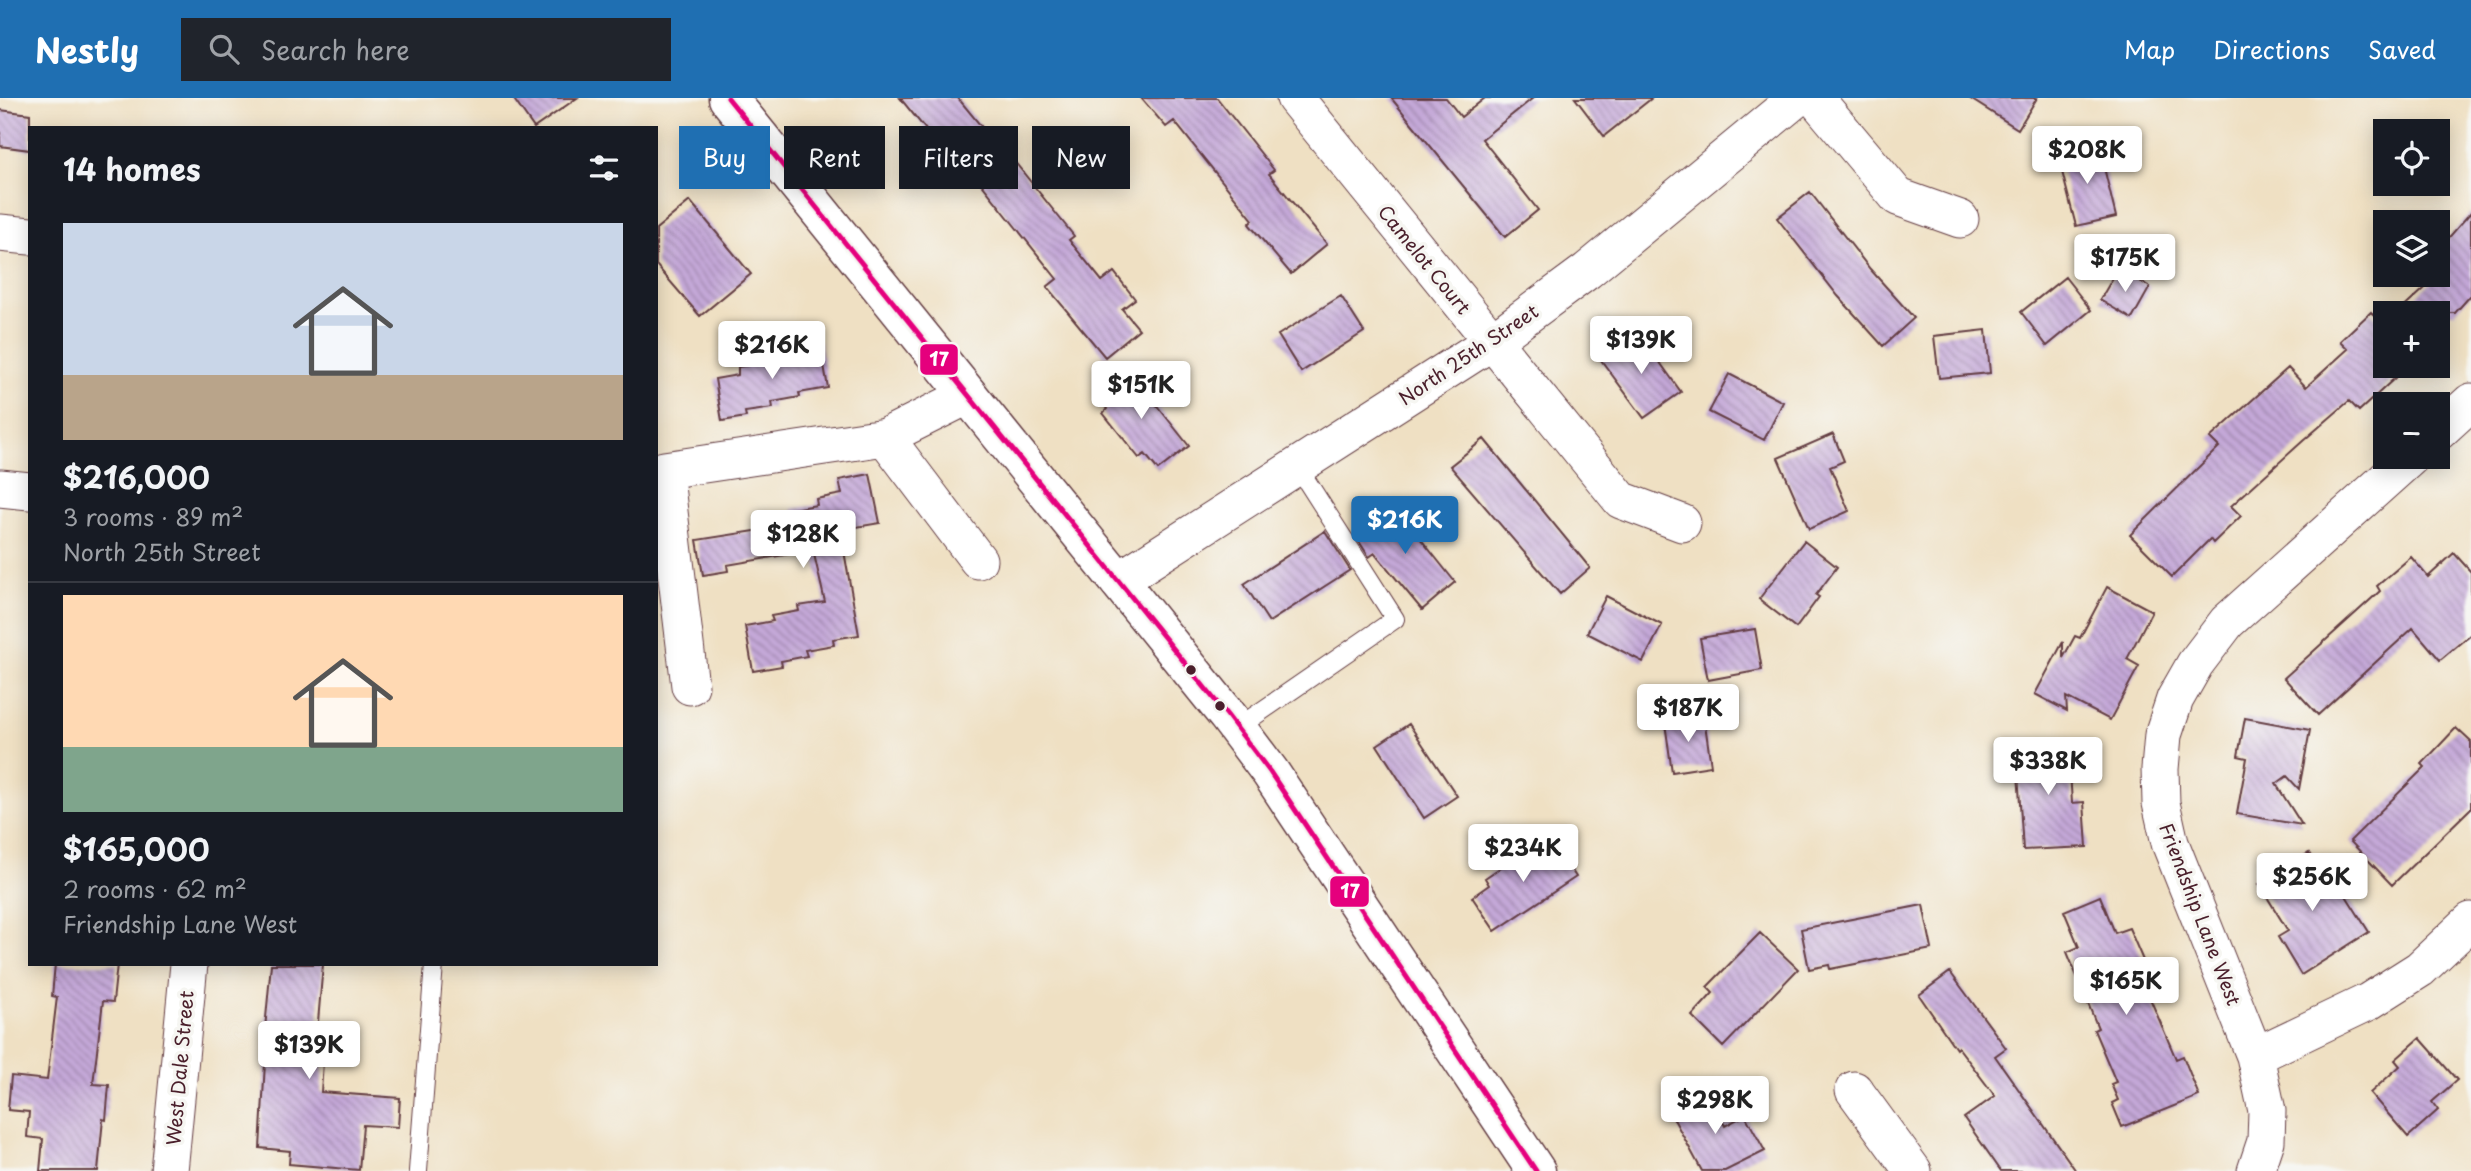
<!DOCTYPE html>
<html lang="en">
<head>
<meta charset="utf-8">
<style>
  :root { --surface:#171b24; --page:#20242c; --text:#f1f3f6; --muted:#9ea1a6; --line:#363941; --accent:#1f6fb2 }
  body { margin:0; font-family:"Playpen Sans",sans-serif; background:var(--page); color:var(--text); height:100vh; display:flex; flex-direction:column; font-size:26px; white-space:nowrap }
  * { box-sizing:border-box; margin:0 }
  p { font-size:23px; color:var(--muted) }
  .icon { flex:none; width:38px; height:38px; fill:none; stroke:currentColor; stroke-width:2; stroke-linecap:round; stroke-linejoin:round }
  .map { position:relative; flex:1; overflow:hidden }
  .sheet { position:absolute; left:28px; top:28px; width:630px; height:840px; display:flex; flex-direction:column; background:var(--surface); border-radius:0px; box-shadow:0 4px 18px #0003 }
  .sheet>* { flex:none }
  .guide { position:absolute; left:679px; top:28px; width:665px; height:63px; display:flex; gap:14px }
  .buttons { position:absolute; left:2373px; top:21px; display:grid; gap:14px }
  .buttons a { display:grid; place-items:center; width:77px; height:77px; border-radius:0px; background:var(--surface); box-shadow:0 4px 18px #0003; font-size:35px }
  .price { position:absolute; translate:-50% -60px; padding:0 16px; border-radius:7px; background:#fff; color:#222; font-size:23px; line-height:46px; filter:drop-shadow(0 2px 4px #0008) }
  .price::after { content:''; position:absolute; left:50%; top:42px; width:21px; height:16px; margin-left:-10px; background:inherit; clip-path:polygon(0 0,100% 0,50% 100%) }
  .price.on { background:var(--accent); color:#fff }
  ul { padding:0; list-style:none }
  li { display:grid; align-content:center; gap:14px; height:371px; padding:0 35px }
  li+li { border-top:2px solid var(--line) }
  li span { display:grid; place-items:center; height:217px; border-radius:0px; color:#555 }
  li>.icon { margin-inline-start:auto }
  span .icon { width:126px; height:126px; fill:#fffc; stroke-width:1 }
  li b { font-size:30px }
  h2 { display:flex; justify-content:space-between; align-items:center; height:84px; padding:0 35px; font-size:30px }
  .chip { padding:0 24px; border-radius:0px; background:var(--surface); box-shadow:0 4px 18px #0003; font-size:24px; line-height:63px }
  .chip.on { background:var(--accent); color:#fff }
  header { display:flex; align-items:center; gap:42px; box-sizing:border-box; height:98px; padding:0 35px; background:var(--accent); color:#fff }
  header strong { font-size:33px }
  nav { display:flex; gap:38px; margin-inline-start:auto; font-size:24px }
  .search { width:490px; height:63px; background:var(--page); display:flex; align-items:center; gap:18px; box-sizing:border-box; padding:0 24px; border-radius:0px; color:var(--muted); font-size:26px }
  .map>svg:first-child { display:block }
</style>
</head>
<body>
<header>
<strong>Nestly</strong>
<div class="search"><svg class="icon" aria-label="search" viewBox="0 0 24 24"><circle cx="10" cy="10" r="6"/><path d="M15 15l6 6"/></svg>Search here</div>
<nav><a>Map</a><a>Directions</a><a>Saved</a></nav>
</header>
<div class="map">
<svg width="2471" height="1073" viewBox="0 0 2471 1073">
  <defs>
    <pattern id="building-back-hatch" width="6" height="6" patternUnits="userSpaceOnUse" patternTransform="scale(1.75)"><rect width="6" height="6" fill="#c4a8d8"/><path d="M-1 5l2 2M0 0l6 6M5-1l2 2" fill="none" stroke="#a188af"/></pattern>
  </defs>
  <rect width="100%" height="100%" fill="#f6f6f2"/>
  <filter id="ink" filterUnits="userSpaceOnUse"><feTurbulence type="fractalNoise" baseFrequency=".0143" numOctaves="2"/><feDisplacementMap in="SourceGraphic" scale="14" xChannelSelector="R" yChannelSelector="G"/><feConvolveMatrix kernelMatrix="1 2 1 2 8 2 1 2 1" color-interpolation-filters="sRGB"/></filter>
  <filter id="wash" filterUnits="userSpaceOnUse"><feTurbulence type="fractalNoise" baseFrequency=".00686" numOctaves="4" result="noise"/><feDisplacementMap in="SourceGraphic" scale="28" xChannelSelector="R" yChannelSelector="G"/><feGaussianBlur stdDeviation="1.57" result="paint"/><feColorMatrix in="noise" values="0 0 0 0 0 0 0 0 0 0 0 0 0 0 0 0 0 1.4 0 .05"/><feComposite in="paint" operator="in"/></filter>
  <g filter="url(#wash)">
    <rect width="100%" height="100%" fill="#efe0c3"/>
    <g id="blocks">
      <path fill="url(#building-back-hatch)" d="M 513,0 L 577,0 L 534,30 Z
        M 900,0 L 958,0 L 1003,55 L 1006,53 L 1074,138 L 1069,142 L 1102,183 L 1114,174 L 1135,201 L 1122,211 L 1139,231 L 1105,259 L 1047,189 L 1057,181 L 964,64 L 957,70 Z
        M 1141,0 L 1217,0 L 1274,72 L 1269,76 L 1327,146 L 1291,176 L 1249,126 L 1253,122 L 1174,23 L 1166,29 Z
        M 1391,0 L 1446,0 L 1461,19 L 1485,0 L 1533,0 L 1482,41 L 1538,112 L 1505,139 Z
        M 1575,0 L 1652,0 L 1604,38 Z
        M 1969,0 L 2037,0 L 2018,31 Z
        M 0,12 L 30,16 L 30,52 L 0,48 Z
        M 2099,49 L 2116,119 L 2076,128 L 2058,58 Z
        M 1810,94 L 1870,171 L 1914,220 L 1883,248 L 1838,198 L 1777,120 Z
        M 690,103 L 751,176 L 700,218 L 656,167 L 656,131 Z
        M 2471,114 L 2471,197 L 2455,215 L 2398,215 L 2438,178 L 2438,152 Z
        M 2118,171 L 2150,189 L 2132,221 L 2100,202 Z
        M 2065,179 L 2091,212 L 2047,248 L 2021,214 Z
        M 1341,198 L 1364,234 L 1301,274 L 1278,237 Z
        M 2371,214 L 2385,229 L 2385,268 L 2408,268 L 2359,313 L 2349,303 L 2304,342 L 2231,408 L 2241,418 L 2213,445 L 2210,441 L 2172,479 L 2130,437 L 2219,349 L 2210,340 L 2288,270 L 2306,289 L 2348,251 L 2340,243 Z
        M 1986,232 L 1990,275 L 1939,280 L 1934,238 Z
        M 1639,235 L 1681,294 L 1644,320 L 1601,262 Z
        M 820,244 L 828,290 L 799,295 L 800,299 L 772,304 L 773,310 L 745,314 L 746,319 L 722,323 L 715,281 L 738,277 L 738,269 L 763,265 L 762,259 L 789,254 L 788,249 Z
        M 1128,271 L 1189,348 L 1158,372 L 1145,356 L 1139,360 L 1103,315 L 1107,311 L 1096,297 Z
        M 1729,276 L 1783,304 L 1764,342 L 1709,314 Z
        M 1833,336 L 1844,363 L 1830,369 L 1849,413 L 1809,431 L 1778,360 Z
        M 1484,341 L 1590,470 L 1560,496 L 1450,368 Z
        M 870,376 L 880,425 L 850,430 L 854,451 L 844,453 L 859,537 L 833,541 L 834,547 L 805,552 L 807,558 L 781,563 L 782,568 L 753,573 L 745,528 L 773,523 L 771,518 L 799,513 L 798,508 L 825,504 L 813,452 L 727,467 L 728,473 L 703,477 L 697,442 L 768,431 L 766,423 L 793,418 L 792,411 L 817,407 L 816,401 L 842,396 L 839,382 Z
        M 1392,405 L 1455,484 L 1422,512 L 1375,455 L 1369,459 L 1355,437 Z
        M 1325,433 L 1350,472 L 1269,524 L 1244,486 Z
        M 1804,443 L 1837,469 L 1816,497 L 1819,499 L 1796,530 L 1759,501 Z
        M 2454,455 L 2471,474 L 2471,536 L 2440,562 L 2413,530 L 2318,617 L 2284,580 L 2380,493 L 2377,488 L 2411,459 L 2428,479 Z
        M 2107,489 L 2152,513 L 2127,561 L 2139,568 L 2110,622 L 2066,599 L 2067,613 L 2035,596 L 2063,544 L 2063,560 L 2075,538 L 2080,540 Z
        M 1606,498 L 1662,527 L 1643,564 L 1587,535 Z
        M 1755,531 L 1762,572 L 1708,582 L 1700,540 Z
        M 1704,619 L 1711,668 L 1672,674 L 1665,625 Z
        M 2245,620 L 2310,632 L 2299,691 L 2287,678 L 2276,686 L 2302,727 L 2237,716 L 2247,660 L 2238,658 Z
        M 1409,626 L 1457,698 L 1424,720 L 1377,647 Z
        M 2456,630 L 2471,644 L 2471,710 L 2392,787 L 2350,743 L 2425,669 L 2422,666 Z
        M 2068,641 L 2072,705 L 2084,704 L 2087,749 L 2023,752 L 2016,643 Z
        M 1553,744 L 1576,779 L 1495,833 L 1472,799 L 1489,787 L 1485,780 L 1532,748 L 1538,755 Z
        M 2309,755 L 2319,773 L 2326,766 L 2369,834 L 2301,877 L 2278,839 L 2288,833 L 2259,786 Z
        M 2100,798 L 2115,835 L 2129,830 L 2148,874 L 2140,877 L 2176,961 L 2183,958 L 2199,998 L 2122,1029 L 2112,1005 L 2118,1002 L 2111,986 L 2116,984 L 2094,932 L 2098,930 L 2067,854 L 2079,849 L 2064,813 Z
        M 1923,807 L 1932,851 L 1830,871 L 1829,867 L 1809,871 L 1801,831 Z
        M 1760,835 L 1798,871 L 1723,949 L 1692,918 L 1713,895 L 1707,889 Z
        M 55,866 L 117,866 L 113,904 L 103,903 L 93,986 L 109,987 L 106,1022 L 103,1021 L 98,1073 L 40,1073 L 43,1041 L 27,1039 L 29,1014 L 8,1012 L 11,978 L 47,982 L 57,899 L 52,898 Z
        M 271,866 L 323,866 L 316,947 L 324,948 L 321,994 L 400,1000 L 398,1029 L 363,1027 L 359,1072 L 289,1066 L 290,1053 L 260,1050 L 267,931 L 265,931 Z
        M 1950,874 L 2006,950 L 1995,958 L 2076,1073 L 2001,1073 L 1964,1020 L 1995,998 L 1958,949 L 1956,951 L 1919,897 Z
        M 2420,940 L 2457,982 L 2432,1004 L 2438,1012 L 2408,1039 L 2370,995 L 2400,968 L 2395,962 Z
        M 1706,993 L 1725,1028 L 1745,1017 L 1765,1053 L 1725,1073 L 1702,1073 L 1670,1014 Z"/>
    </g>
  </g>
  <g filter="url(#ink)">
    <use href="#blocks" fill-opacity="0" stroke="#633c42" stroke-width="2"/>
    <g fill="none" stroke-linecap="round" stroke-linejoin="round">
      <defs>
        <path id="service" d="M 1237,630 L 1395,521 L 1297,368
          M 418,1073 L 434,866"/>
        <path id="minor" d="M 1295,0 L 1621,402 L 1682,425
          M 1815,0 L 1898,99 L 1960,121
          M 0,135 L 30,138
          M 2438,334 L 2471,304
          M 885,339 L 978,462
          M 0,390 L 30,393
          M 1118,483 L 1491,244 L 1587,173 L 1797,0
          M 690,588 L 664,372 L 885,339 L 967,298
          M 2255,958 L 2368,904 L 2420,871 L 2471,823
          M 1854,992 L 1913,1073
          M 169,1073 L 189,866
          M 2256,1073 L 2266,1043 L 2267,1013 L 2255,958 L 2170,745 L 2161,705 L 2160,671 L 2163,637 L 2175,601 L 2195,566 L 2227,524 L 2411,359"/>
        <path id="tertiary" d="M 728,0 L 1227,617 L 1270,674 L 1536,1073"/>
      </defs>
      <use href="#service" stroke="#633c42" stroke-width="20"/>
      <use href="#minor" stroke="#633c42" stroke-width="39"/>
      <use href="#tertiary" stroke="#633c42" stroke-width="41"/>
      <use href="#service" stroke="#fff" stroke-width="18"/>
      <use href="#minor" stroke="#fff" stroke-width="37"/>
      <use href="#tertiary" stroke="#fff" stroke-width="38"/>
      <defs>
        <path id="bus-1" d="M 728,0 L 1227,617 L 1270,674 L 1536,1073"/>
      </defs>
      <use href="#bus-1" stroke="#f6f6f2" stroke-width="10"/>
      <use href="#bus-1" stroke="#e5007d" stroke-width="5"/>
    </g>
  </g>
  <g fill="#4a1f2b" stroke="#f6f6f2" stroke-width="2.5">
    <circle cx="1191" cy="572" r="6"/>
    <circle cx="1220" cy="608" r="6"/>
  </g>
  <g text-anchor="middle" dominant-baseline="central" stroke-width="7" stroke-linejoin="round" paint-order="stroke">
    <g font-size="19" fill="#4a1f2b" stroke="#f6f6f2">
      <text transform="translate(1425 161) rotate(51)">Camelot Court</text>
      <text transform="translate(1468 256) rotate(-34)">North 25th Street</text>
      <text transform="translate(2201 816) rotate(69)">Friendship Lane West</text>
      <text transform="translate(179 970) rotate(-85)">West Dale Street</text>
    </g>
  </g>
  <g stroke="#f6f6f2" stroke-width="2.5">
    <rect x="919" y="245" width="40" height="33" rx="7" fill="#e5007d"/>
    <rect x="1329" y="777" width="41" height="33" rx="7" fill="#e5007d"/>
  </g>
  <g font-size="19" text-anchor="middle" font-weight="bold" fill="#fff">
    <text x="939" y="268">17</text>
    <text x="1350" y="800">17</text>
  </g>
</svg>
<div class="buttons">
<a><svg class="icon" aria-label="locate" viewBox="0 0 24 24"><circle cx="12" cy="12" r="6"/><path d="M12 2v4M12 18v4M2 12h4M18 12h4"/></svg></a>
<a><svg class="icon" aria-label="layers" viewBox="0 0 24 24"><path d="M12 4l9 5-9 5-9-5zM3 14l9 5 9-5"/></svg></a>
<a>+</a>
<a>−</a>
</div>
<b class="price" style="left:2087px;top:88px">$208K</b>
<b class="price" style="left:2125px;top:196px">$175K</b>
<b class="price" style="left:1641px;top:278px">$139K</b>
<b class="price" style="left:772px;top:283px">$216K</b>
<b class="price" style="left:1141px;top:323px">$151K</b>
<b class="price on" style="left:1405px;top:458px">$216K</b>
<b class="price" style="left:803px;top:472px">$128K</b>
<b class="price" style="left:1688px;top:646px">$187K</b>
<b class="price" style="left:2048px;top:699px">$338K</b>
<b class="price" style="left:1523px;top:786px">$234K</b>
<b class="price" style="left:2312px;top:815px">$256K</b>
<b class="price" style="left:2126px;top:919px">$165K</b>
<b class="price" style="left:309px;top:983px">$139K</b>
<b class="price" style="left:1715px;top:1038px">$298K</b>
<div class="guide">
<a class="chip on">Buy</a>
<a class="chip">Rent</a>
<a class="chip">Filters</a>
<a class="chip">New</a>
</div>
<section class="sheet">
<h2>14 homes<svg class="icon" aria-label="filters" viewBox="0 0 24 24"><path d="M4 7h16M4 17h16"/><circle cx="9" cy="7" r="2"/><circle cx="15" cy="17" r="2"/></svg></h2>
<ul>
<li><span style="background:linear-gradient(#c9d6e8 70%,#b9a48a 0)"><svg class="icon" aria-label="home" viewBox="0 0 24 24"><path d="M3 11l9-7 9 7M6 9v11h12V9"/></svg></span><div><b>$216,000</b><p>3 rooms · 89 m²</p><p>North 25th Street</p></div></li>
<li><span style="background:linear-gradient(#ffd9b3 70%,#7fa58c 0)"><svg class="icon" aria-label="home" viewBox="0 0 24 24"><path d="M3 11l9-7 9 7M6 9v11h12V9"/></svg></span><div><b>$165,000</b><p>2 rooms · 62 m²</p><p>Friendship Lane West</p></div></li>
</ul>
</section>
</div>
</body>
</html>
